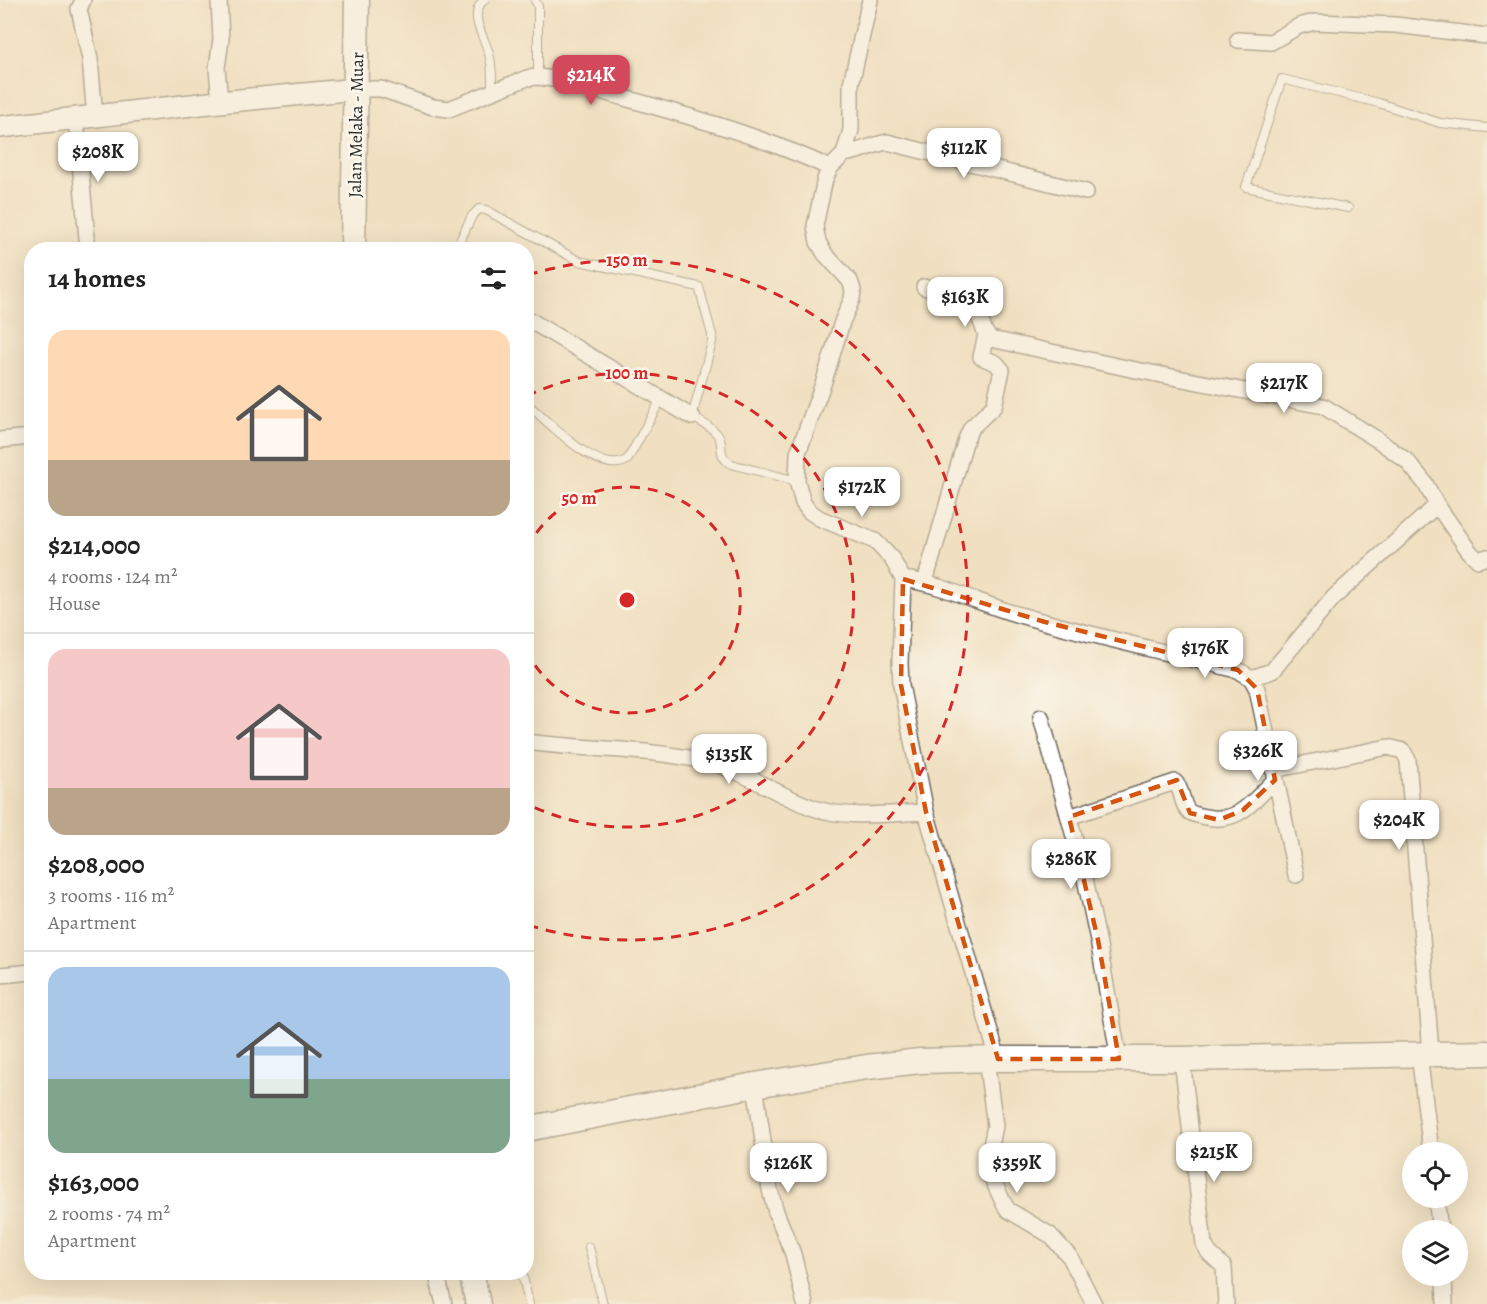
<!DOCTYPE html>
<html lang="en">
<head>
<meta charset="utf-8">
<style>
  :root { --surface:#fff; --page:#f6f6f6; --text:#222; --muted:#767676; --line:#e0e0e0; --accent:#d1495b }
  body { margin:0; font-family:Alegreya,serif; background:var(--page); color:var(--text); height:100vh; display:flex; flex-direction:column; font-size:22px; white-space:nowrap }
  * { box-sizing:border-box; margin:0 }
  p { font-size:20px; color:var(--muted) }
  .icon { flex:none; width:33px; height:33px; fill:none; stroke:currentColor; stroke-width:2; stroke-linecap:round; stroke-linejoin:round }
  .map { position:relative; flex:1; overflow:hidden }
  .sheet { position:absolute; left:24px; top:242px; width:510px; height:1038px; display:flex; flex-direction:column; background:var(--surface); border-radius:24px; box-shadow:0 6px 24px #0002 }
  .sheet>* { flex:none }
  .buttons { position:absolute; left:1402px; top:1142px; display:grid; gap:12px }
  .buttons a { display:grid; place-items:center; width:66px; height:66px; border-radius:50%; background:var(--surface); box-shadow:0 6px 24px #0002; font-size:30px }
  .price { position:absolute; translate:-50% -51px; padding:0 14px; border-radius:12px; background:#fff; color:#222; font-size:20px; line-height:39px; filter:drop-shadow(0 2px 3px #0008) }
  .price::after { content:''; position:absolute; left:50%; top:36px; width:18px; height:14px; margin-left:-9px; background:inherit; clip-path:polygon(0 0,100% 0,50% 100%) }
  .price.selected { background:var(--accent); color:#fff }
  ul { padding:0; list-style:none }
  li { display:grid; align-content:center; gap:12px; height:318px; padding:0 24px }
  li+li { border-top:2px solid var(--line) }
  li span { display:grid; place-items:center; height:186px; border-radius:18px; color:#555 }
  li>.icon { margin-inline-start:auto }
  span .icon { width:108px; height:108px; fill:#fffc; stroke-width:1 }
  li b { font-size:26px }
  h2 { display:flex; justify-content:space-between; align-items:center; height:72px; padding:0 24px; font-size:26px }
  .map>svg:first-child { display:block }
</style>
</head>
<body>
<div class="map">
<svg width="1487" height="1304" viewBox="0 0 1487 1304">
  <rect width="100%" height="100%" fill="#fbf7ec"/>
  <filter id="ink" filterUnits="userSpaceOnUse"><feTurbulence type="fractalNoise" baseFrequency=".0167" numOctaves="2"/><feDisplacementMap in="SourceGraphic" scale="12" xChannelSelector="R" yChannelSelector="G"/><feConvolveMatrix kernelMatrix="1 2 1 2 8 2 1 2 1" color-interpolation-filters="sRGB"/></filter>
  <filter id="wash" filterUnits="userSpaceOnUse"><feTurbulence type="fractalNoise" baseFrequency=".008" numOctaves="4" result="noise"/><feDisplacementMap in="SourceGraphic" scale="24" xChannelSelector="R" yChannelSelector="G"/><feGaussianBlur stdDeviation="1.35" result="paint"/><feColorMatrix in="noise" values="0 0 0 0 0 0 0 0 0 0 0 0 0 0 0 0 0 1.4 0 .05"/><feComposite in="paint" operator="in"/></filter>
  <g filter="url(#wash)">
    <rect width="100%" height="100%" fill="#f0e0c1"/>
  </g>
  <g filter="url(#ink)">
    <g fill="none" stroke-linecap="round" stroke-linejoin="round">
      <defs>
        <path id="lane" d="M 484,0 C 467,15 485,37 489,54 C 493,67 492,79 492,93
          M 535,0 L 538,6 L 538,77
          M 1348,208 L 1246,187 L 1282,79 L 1379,103 L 1440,123 L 1487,128
          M 456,249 L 472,216 L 479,209 L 486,210 L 579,261 L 699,287 L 712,335 L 712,342 L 692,417 C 700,422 711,426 717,434 C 726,444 715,454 731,464 L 797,481
          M 526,403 C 546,419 601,480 628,459 L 661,399
          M 589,1247 L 603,1304
          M 522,1272 L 529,1304"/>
        <path id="street" d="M 83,0 L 79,9 L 90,59 L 95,117
          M 219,0 L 221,39 L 217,68 L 220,102
          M 870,0 L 851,84 L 851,130 L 844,154 L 830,168 L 825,179 L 815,226 L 818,242 L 825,254 L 850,281 L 853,290 L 852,299 L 842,322 L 824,381 L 798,453 L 797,481 L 803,503 L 809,511 L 819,518 L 875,541 L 892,559 L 903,579 L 900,663 L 901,685 L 926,812 L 998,1059
          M 1238,40 L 1271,42 L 1299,26 L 1315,22 L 1395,25 L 1487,36
          M 357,89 L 381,89 L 433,107 L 449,109 L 527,78 L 538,77 L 562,80 C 652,107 745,128 830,168
          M 76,119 L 88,249
          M 844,154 C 859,152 872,145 887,142 L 1086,192
          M 924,287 C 946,293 969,296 980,319 C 984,327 983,333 991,339 L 1131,369 L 1323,406 L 1378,440 L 1407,461 L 1425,483 L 1437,505 L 1469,551 L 1478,560 L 1487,557
          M 526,318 L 692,417
          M 0,440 L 32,437
          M 903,579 C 942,584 978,603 1016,614 C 1089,635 1164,652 1238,670 L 1251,678 L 1272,671 L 1334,597 L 1437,505
          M 925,582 L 966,439 L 971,428 L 994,406 L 1002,370 L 996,363 L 981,357 L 986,335
          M 1251,678 L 1257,689 L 1296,875
          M 1041,717 L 1082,865 L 1098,940 L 1119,1059
          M 526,742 C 587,750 649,748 708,762 C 748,772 779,797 817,809 C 849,819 893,813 926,812
          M 1273,770 L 1388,747 L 1403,751 L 1408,760 L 1431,1053
          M 1069,817 L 1175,782 C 1183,790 1181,803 1188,811 C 1193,815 1200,816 1206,817 C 1239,824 1253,801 1275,780
          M 0,975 L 32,972
          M 1419,1054 L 1431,1152
          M 986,1059 L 995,1126 L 988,1160 L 991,1176 L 1004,1204 L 1008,1210 L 1050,1235 L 1070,1257 L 1094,1304
          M 1182,1059 L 1204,1244 L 1209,1253 L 1224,1267 L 1226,1304
          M 755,1085 L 770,1190 L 776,1212 L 793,1254 L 805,1304
          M 1436,1197 L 1440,1230
          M 436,1272 L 444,1304
          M 1444,1275 L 1445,1304"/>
        <path id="secondary" d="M 0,127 L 209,103 L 357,89"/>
        <path id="primary" d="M 353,249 L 357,0
          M 526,1129 L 755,1085 L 867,1067 L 920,1061 L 998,1059 L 1182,1059 L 1487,1053
          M 471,1272 L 478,1304"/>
      </defs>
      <use href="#lane" stroke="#706a60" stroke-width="10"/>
      <use href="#street" stroke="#706a60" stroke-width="18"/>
      <use href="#secondary" stroke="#706a60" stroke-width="24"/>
      <use href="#primary" stroke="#706a60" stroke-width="27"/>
      <use href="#lane" stroke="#fff" stroke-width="8"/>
      <use href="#street" stroke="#fff" stroke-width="15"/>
      <use href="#secondary" stroke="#fff" stroke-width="21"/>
      <use href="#primary" stroke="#fff" stroke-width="24"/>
    </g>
  </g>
  <path d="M0 0H1487V1304H0ZM 903,579 L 1045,622 L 1238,670 L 1257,689 L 1275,780 L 1243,810 L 1219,820 L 1190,813 L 1177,780 L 1069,817 L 1098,940 L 1119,1059 L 998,1059 L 926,812 L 901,685 Z" fill="#f0e0c1" fill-opacity=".55" fill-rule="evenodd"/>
  <path fill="none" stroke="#d5540f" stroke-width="4.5" stroke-dasharray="12 8" stroke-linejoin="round" d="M 903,579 L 1045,622 L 1238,670 L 1257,689 L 1275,780 L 1243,810 L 1219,820 L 1190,813 L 1177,780 L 1069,817 L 1098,940 L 1119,1059 L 998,1059 L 926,812 L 901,685 Z"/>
  <g fill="none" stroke="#d62828" stroke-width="3" stroke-dasharray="10 8">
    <path d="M527 548A113 113 0 1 1 527 652"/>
    <path d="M527 396A227 227 0 1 1 527 804"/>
    <path d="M528 275A340 340 0 1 1 528 925"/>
  </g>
  <g text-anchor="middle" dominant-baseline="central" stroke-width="5" stroke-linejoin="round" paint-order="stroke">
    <g font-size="18" fill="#2b2b2b" stroke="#fbf7ec">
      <text transform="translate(356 125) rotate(-89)">Jalan Melaka - Muar</text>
    </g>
  </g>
  <circle cx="627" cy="600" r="9" fill="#d62828" stroke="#fbf7ec" stroke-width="3"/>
  <g font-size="18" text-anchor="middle" font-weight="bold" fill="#d62828" stroke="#fbf7ec" stroke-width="5" stroke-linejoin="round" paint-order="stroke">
    <text x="627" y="266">150 m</text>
    <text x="627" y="379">100 m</text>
    <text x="579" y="504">50 m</text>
  </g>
</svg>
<div class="buttons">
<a><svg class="icon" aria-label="locate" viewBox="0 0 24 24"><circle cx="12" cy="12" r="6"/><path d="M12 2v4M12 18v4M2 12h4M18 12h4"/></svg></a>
<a><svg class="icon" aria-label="layers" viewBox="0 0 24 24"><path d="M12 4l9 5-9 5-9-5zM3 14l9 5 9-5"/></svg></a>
</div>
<b class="price selected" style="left:591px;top:106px">$214K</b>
<b class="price" style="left:964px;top:179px">$112K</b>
<b class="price" style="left:98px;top:183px">$208K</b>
<b class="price" style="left:965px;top:328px">$163K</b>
<b class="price" style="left:1284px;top:414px">$217K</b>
<b class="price" style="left:862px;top:518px">$172K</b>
<b class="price" style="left:1205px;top:679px">$176K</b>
<b class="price" style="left:1258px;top:782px">$326K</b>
<b class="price" style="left:729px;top:785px">$135K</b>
<b class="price" style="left:1399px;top:851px">$204K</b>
<b class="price" style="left:1071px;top:890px">$286K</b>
<b class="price" style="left:1214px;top:1183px">$215K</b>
<b class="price" style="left:788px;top:1194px">$126K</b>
<b class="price" style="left:1017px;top:1194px">$359K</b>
<section class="sheet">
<h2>14 homes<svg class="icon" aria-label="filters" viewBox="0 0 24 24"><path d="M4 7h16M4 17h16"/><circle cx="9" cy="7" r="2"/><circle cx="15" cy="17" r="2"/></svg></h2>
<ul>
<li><span style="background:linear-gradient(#ffd9b3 70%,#b9a48a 0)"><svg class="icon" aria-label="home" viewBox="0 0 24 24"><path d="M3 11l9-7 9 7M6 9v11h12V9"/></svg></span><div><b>$214,000</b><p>4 rooms · 124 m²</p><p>House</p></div></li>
<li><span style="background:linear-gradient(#f6c9c9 75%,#b9a48a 0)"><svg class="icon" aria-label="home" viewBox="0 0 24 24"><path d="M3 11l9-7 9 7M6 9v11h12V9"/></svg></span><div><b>$208,000</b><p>3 rooms · 116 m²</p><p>Apartment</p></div></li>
<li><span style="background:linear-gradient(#a9c7e8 60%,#7fa58c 0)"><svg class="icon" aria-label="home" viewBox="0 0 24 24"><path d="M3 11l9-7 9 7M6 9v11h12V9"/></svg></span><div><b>$163,000</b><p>2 rooms · 74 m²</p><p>Apartment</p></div></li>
</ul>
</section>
</div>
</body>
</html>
